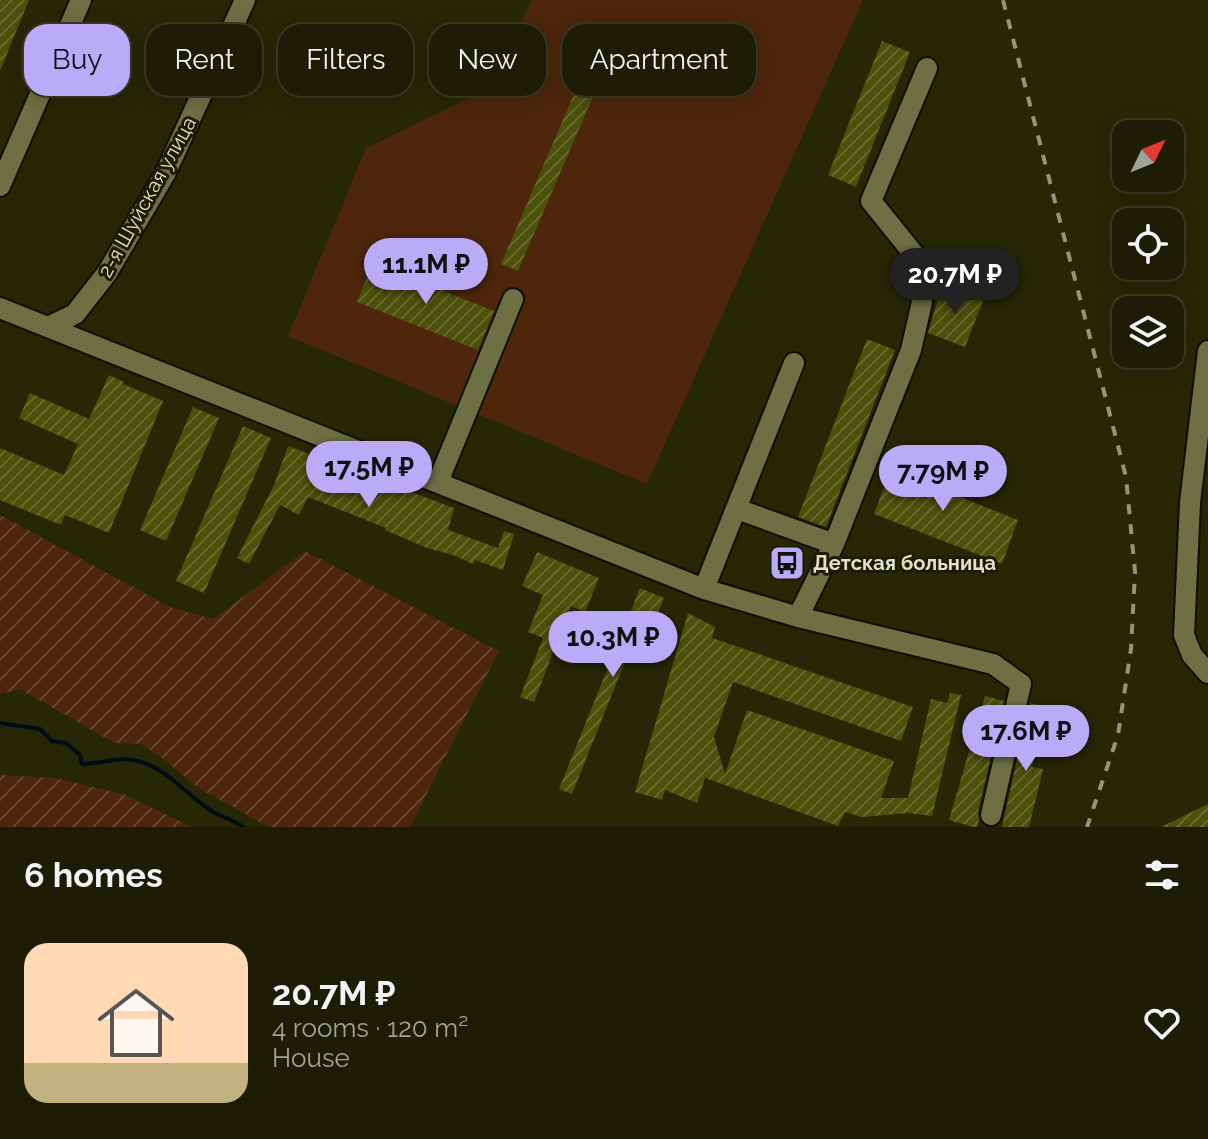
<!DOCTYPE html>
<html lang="en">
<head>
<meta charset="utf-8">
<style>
  :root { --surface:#1c1d04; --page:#25260e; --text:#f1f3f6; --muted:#a0a29a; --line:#3a3b26; --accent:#b9abf7 }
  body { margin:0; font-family:Raleway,sans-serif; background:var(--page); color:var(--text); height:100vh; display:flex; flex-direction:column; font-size:30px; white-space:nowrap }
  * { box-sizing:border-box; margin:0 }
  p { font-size:26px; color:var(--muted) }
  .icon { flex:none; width:44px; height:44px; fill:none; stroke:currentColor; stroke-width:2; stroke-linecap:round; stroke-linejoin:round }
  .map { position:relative; height:827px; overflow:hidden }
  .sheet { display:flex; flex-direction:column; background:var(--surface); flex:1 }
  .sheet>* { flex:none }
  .top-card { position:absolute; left:24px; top:24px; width:800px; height:72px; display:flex; gap:16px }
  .needle { width:52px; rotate:47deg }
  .buttons { position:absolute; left:1112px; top:120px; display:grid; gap:16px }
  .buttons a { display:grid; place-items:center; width:72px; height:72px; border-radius:16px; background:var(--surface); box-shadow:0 4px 20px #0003,0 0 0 2px var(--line); font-size:40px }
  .price { position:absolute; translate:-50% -68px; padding:0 18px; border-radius:28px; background:var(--accent); color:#111; font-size:26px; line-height:52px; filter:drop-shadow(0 2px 4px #0008) }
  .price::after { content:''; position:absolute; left:50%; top:48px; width:24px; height:18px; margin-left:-12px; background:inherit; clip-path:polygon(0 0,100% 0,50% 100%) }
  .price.selected { background:#222; color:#fff }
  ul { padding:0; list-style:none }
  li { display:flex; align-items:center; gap:24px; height:200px; padding:0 24px }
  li+li { border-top:2px solid var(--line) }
  li span { display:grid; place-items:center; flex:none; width:224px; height:160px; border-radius:24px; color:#555 }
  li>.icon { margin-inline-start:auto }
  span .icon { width:96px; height:96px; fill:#fffc; stroke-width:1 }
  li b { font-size:34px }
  h2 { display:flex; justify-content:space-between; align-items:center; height:96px; padding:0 24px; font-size:34px }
  .pill { padding:0 28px; border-radius:24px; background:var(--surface); box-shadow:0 4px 20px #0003,0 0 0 2px var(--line); font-size:28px; line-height:72px }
  .pill.selected { background:var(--accent); color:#111 }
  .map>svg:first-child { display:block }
</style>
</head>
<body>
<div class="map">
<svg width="1208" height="827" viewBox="0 0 1208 827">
  <defs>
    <pattern id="garden-furrows" width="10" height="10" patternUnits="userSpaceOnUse" patternTransform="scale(2)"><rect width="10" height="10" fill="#4d260b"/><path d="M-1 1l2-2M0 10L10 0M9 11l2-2" fill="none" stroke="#66452d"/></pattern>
    <pattern id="building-hatch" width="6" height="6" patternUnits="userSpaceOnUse" patternTransform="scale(2)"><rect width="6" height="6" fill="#4d5009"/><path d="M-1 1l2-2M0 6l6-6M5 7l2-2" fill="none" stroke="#66692c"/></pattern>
  </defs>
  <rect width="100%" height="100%" fill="#252705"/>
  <path fill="url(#garden-furrows)" d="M 0,515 L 170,607 L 213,619 L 305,551 L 499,651 L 410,827 L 269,827 L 198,788 L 165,760 L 141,744 L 114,743 L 20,689 L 0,694 Z
    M 0,775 L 55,778 L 123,794 L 192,827 L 0,827 Z"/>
  <path fill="#4d260b" d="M 532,0 L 863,0 L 647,484 L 288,336 L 366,148 L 485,90 Z"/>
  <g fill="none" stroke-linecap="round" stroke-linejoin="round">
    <path stroke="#000d17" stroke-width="4" d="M 0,723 L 40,729 L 52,741 L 66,743 L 80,755 L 82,764 C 100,764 118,756 138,761 C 166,768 186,794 210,810 C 220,817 233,819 243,827"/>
  </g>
  <path fill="url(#building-hatch)" d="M 0,0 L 29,0 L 0,71 Z
    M 599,36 L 616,43 L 518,271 L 501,264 Z
    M 882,41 L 910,52 L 856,187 L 828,175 Z
    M 373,263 L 494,311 L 478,350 L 357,302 Z
    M 942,285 L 983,301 L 965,347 L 928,333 Z
    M 867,339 L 895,350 L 826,527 L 798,517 Z
    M 109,375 L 124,382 L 123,384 L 163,401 L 109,533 L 65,515 L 61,525 L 0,500 L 0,448 L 64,475 L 78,444 L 19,418 L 30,393 L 89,419 Z
    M 193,407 L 219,418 L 166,541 L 140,530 Z
    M 243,426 L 271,438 L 204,593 L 176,581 Z
    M 288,446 L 454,508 L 448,530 L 498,548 L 504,531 L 514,534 L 503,570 L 475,560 L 473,564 L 453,555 L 427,548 L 385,530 L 386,528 L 308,497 L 299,515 L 280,505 L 249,564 L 237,558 L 274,485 Z
    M 897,453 L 928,465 L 922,482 L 1018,520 L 1002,564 L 874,514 Z
    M 537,552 L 599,578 L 585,612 L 571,606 L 534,702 L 520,697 L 543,638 L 528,632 L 543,595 L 522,586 Z
    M 640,588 L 664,598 L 646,642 L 635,637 L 572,794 L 559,789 Z
    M 688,613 L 715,627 L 712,638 L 913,707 L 901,741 L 733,682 L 714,737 L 725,774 L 747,710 L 894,761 L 881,798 L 908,798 L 931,699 L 947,703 L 950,693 L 961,695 L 932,816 L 909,813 L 862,817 L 845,812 L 838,826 L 705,778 L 697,803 L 665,790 L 662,800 L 635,792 Z
    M 985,696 L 1004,701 L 978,812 L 979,820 L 977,827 L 973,827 L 949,820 Z
    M 1030,703 L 1046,707 L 1032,767 L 1043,769 L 1029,827 L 1002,827 Z
    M 1208,804 L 1208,827 L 1161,827 Z"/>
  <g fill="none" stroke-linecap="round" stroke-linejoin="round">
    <defs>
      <path id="minor" d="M 0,186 L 81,0
        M 0,308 L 704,589 L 798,617 L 993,664 L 1021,684 L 991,815
        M 50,326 L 75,314 L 107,273 L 165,174 L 245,0
        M 1208,351 L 1190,503 L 1184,635 L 1192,655 L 1208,673
        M 438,482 L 513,299
        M 737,509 L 834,544
        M 704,589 L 794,363
        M 798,617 L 834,544 L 911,350 L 922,302 L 917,258 L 871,201 L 927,68"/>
    </defs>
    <use href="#minor" stroke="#0e0f00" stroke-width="24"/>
    <use href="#minor" stroke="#6c7043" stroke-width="20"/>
    <path stroke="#94967a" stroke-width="4" stroke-dasharray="10 10" stroke-linecap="butt" d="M 1003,0 L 1126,477 L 1135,572 L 1131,649 L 1118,735 L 1087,827"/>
  </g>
  <defs>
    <symbol id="bus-square" viewBox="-11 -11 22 22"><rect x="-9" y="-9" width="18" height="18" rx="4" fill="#b9abf7" stroke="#1c1d00"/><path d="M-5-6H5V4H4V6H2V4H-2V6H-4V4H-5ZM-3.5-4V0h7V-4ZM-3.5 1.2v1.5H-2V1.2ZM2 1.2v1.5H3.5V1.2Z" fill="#111"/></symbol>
  </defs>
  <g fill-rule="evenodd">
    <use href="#bus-square" x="767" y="543" width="40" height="40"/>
  </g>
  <g text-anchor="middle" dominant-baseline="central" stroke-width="6" stroke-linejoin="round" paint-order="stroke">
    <g font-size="20" fill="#dee1c9" stroke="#1c1d00">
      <text transform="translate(147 197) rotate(-61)">2-я Шуйская улица</text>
    </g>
    <g font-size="20" font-weight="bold" fill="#dee1c9" stroke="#1c1d00" text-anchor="start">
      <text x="813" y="563">Детская больница</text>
    </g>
  </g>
</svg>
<div class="buttons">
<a><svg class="needle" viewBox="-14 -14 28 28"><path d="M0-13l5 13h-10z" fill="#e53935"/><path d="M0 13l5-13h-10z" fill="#a0a29a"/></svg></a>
<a><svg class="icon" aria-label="locate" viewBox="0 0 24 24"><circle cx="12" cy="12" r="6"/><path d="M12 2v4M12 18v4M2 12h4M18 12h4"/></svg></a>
<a><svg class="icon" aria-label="layers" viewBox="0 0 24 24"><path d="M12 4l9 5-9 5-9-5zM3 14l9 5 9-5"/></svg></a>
</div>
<b class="price" style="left:426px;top:306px">11.1M ₽</b>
<b class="price selected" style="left:955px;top:316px">20.7M ₽</b>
<b class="price" style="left:369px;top:509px">17.5M ₽</b>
<b class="price" style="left:943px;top:513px">7.79M ₽</b>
<b class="price" style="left:613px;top:679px">10.3M ₽</b>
<b class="price" style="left:1026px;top:773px">17.6M ₽</b>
<div class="top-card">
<a class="pill selected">Buy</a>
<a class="pill">Rent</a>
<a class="pill">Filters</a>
<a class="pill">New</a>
<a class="pill">Apartment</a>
</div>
</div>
<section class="sheet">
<h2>6 homes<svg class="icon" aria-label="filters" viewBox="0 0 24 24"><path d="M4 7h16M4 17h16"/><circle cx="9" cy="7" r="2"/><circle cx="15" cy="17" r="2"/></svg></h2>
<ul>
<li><span style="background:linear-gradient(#ffd9b3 75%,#c2b280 0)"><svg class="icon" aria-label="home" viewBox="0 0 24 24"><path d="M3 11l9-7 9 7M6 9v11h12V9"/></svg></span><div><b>20.7M ₽</b><p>4 rooms · 120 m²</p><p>House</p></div><svg class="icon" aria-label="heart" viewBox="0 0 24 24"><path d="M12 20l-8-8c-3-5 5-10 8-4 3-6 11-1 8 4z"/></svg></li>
</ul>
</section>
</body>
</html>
